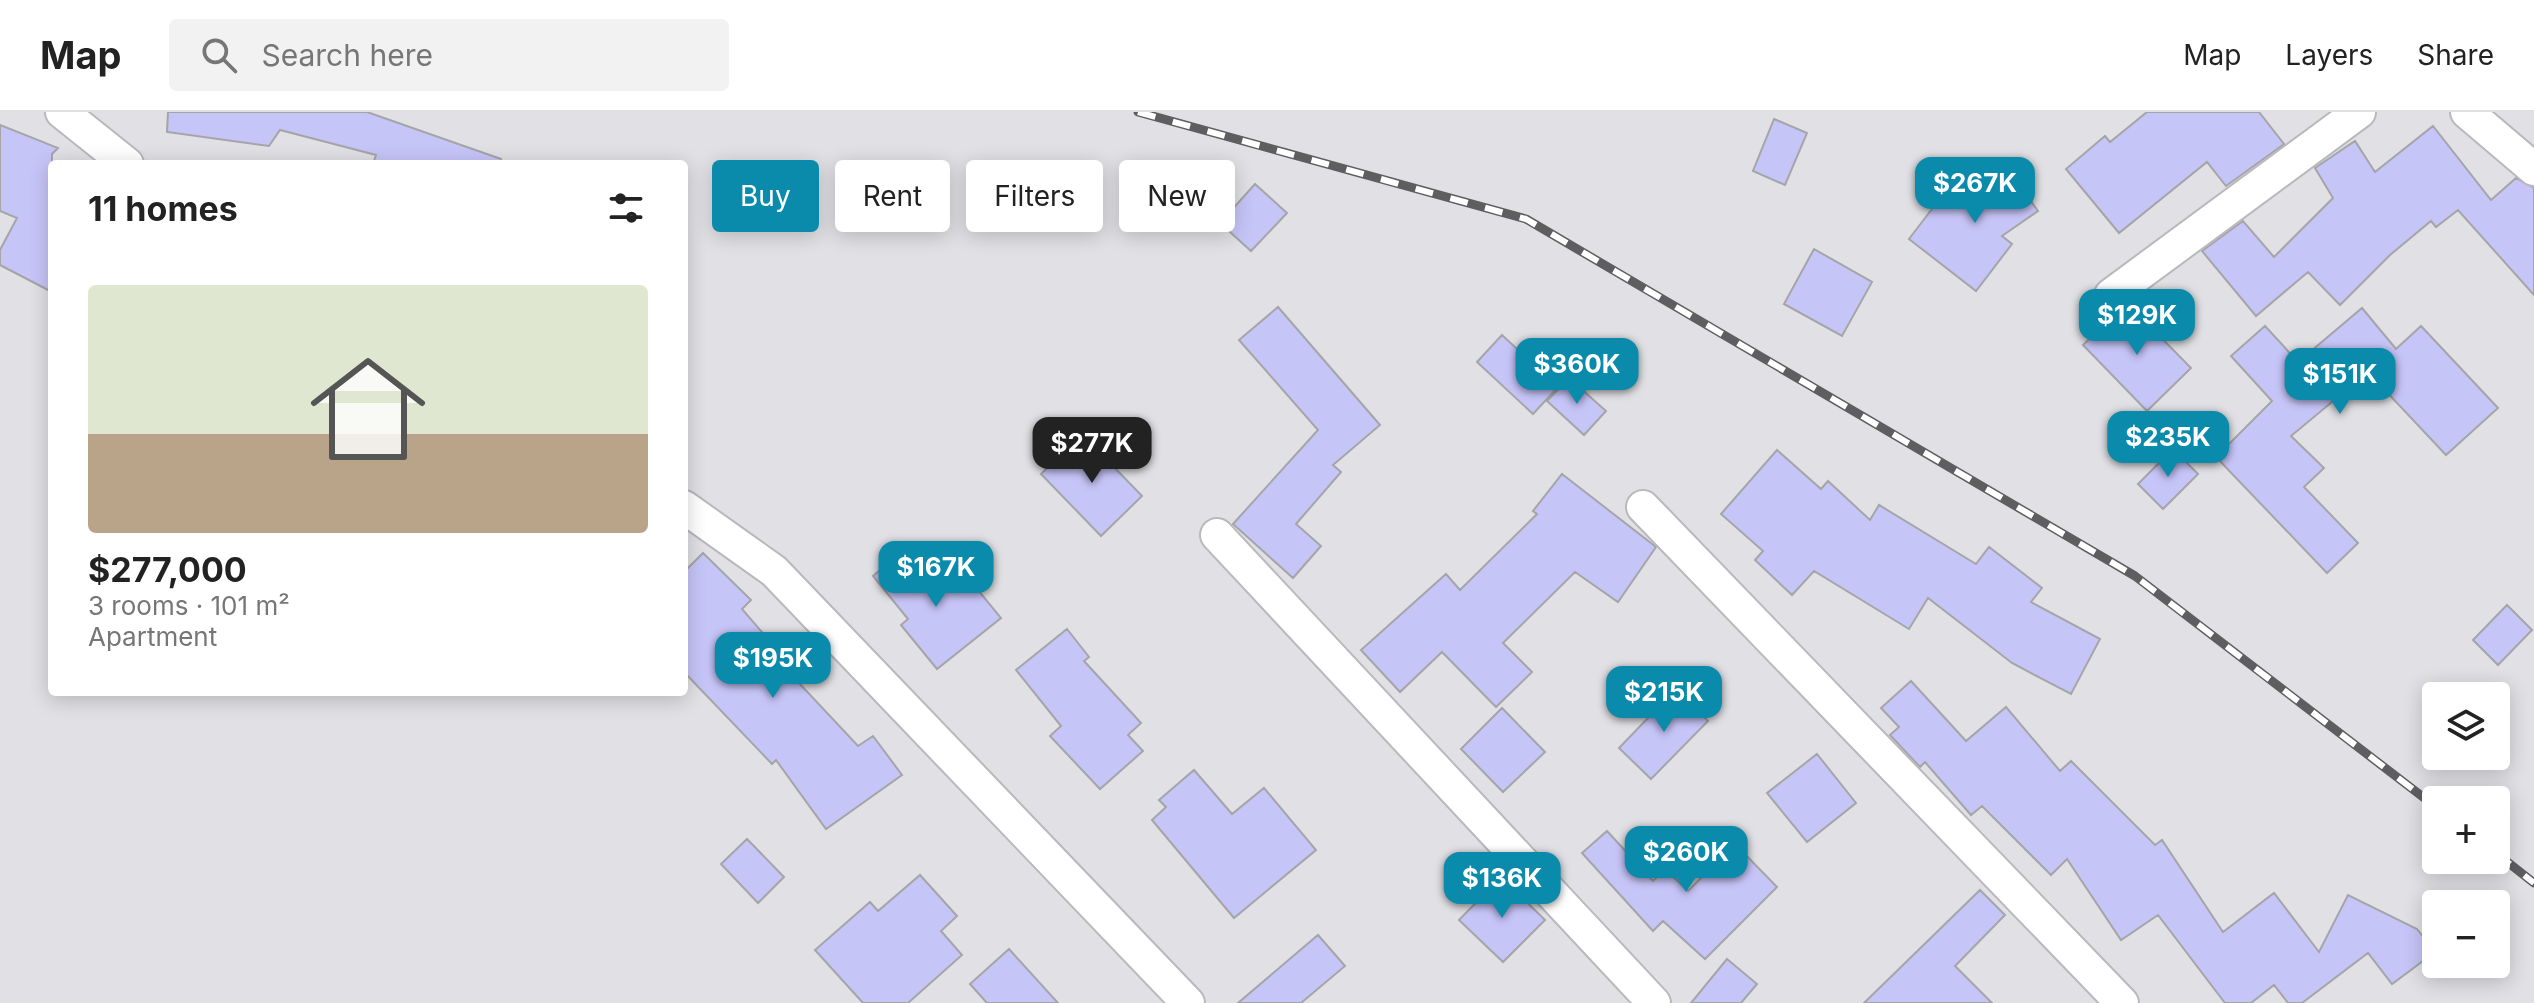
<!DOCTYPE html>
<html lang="en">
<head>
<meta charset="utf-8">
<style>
  :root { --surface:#fff; --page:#f2f2f2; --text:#222; --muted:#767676; --line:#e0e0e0; --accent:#0b8bac }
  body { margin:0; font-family:Inter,sans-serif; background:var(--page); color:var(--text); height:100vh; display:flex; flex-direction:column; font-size:30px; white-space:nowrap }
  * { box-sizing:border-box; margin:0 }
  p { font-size:26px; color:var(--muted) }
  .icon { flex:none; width:44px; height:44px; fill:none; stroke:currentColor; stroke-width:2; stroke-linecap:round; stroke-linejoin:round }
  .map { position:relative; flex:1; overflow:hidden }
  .details { position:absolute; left:48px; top:48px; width:640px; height:536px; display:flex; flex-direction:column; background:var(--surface); border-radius:8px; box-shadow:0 4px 20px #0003 }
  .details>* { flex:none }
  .top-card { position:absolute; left:712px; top:48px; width:760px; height:72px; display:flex; gap:16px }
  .fabs { position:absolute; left:2422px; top:570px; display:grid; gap:16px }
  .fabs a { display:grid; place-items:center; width:88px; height:88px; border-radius:8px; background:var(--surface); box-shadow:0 4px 20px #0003; font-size:40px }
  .price { position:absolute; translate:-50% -68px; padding:0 18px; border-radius:16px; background:var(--accent); color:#fff; font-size:26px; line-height:52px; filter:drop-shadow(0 2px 4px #0008) }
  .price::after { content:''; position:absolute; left:50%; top:48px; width:24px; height:18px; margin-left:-12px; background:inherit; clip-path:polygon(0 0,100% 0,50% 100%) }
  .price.on { background:#222; color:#fff }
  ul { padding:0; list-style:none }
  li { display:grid; align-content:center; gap:16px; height:424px; padding:0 40px }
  li span { display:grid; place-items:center; height:248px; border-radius:8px; color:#555 }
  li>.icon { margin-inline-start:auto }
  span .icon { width:144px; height:144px; fill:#fffc; stroke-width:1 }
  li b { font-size:34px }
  h2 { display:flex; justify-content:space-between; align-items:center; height:96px; padding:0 40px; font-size:34px }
  .pill { padding:0 28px; border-radius:8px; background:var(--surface); box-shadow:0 4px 20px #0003; font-size:28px; line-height:72px }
  .pill.on { background:var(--accent); color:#fff }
  header { display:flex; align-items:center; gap:48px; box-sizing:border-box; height:112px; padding:0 40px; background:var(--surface); border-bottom:2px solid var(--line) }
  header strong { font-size:38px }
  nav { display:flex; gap:44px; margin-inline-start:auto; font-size:28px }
  .search { width:560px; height:72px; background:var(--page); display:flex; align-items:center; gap:20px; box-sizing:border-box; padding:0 28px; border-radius:8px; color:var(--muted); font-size:30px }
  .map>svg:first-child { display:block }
</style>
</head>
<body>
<header>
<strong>Map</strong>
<div class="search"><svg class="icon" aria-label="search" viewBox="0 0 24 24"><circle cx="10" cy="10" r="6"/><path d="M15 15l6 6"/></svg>Search here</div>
<nav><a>Map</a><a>Layers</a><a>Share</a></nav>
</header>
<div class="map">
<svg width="2534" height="891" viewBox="0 0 2534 891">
  <rect width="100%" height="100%" fill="#e0e0e5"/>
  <path fill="#c6c5f8" stroke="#a5a5a9" stroke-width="2" d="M 168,0 L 367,0 L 501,47 L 500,52 L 373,52 L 376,43 L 280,18 L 269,34 L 167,20 Z
    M 2147,0 L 2259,0 L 2284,32 L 2226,74 L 2207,50 L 2119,121 L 2066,57 L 2105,24 L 2110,30 Z
    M 1774,7 L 1807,21 L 1785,73 L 1753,59 Z
    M 0,13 L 58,36 L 52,42 L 52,180 L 0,153 L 0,138 L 17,106 L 0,99 Z
    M 2433,14 L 2491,88 L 2516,66 L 2534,76 L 2534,183 L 2458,98 L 2436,115 L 2431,109 L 2390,143 L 2340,193 L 2308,160 L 2256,204 L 2202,139 L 2243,109 L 2274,145 L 2333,86 L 2315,56 L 2355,29 L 2375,60 Z
    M 2002,49 L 2038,99 L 2002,124 L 2012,132 L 1976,179 L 1909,127 L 1945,80 L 1951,84 Z
    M 1255,72 L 1287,101 L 1251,139 L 1220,111 Z
    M 1814,137 L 1872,170 L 1842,224 L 1784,192 Z
    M 2129,193 L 2191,256 L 2147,299 L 2083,233 L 2117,201 Z
    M 1278,195 L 1380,313 L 1333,353 L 1341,360 L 1296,412 L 1321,434 L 1293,466 L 1233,412 L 1318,318 L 1239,228 Z
    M 2362,196 L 2396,237 L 2421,214 L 2498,296 L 2446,343 L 2368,260 L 2291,324 L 2324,356 L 2304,375 L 2358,431 L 2327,461 L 2216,345 L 2272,289 L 2231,244 L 2265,214 L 2298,250 Z
    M 1502,223 L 1558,275 L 1533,302 L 1477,250 Z
    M 1569,266 L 1606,299 L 1584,323 L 1547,289 Z
    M 1082,322 L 1142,384 L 1101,424 L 1041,362 Z
    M 2173,337 L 2198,362 L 2163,397 L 2138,372 Z
    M 1777,338 L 1821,377 L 1828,369 L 1870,408 L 1879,393 L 1976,452 L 1989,435 L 2042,476 L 2031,490 L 2100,527 L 2071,582 L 2012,551 L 1928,486 L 1909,517 L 1814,459 L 1792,483 L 1755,448 L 1763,439 L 1721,402 Z
    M 1562,362 L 1656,435 L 1618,490 L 1575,460 L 1503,531 L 1532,560 L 1496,595 L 1442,540 L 1400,580 L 1361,538 L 1446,462 L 1460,478 L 1537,402 L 1533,399 Z
    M 906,437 L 940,480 L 964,461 L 1001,506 L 937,557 L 901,513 L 908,507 L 873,464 Z
    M 703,441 L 751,488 L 742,497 L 774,534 L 769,539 L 858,634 L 873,624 L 902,663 L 826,717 L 776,648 L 772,652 L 684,560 L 684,460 Z
    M 2507,493 L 2532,518 L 2498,553 L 2473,528 Z
    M 1067,517 L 1089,545 L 1084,549 L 1141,611 L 1128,623 L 1143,639 L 1100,677 L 1050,624 L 1061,614 L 1016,558 Z
    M 1911,569 L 1966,629 L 2006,595 L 2060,659 L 2071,649 L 2155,733 L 2162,728 L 2223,820 L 2274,781 L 2319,840 L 2348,783 L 2417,817 L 2435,840 L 2392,872 L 2368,841 L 2302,891 L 2288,891 L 2274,873 L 2251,891 L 2225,891 L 2158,803 L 2121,828 L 2067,747 L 2051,763 L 1982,694 L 1971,703 L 1925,650 L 1920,655 L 1890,623 L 1899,615 L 1881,596 Z
    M 1676,577 L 1708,609 L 1651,667 L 1619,636 Z
    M 1502,596 L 1545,640 L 1503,680 L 1461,637 Z
    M 1817,642 L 1856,691 L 1807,730 L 1767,681 Z
    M 1194,658 L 1232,702 L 1264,676 L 1316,738 L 1234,806 L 1152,708 L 1166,695 L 1159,688 Z
    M 1607,719 L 1653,769 L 1665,757 L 1688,779 L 1735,732 L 1777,775 L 1705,847 L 1663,809 L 1653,819 L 1582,741 Z
    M 747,727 L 784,765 L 758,791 L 721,752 Z
    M 920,763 L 957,804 L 941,819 L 962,843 L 908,891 L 863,891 L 815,838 L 870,790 L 878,799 Z
    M 1501,765 L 1545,808 L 1503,850 L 1459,808 Z
    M 1980,778 L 2005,803 L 1955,854 L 1992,891 L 1864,891 Z
    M 1318,823 L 1345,854 L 1301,891 L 1238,891 Z
    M 1009,837 L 1058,891 L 987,891 L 970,872 Z
    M 1727,847 L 1757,872 L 1741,891 L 1691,891 Z"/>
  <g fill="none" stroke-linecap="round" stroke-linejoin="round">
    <defs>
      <path id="street" d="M 62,0 L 127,52
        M 2467,0 L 2534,57
        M 2111,183 L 2359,0
        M 684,395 L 774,459 L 1188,891
        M 1643,395 L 2122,891
        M 1217,423 L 1654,891"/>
    </defs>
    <use href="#street" stroke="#b8b8bd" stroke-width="36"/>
    <use href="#street" stroke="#fff" stroke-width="32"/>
    <defs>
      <path id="rail" d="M 1138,0 L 1526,107 L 2135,464 L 2436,695
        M 2496,741 L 2534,771"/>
    </defs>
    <use href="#rail" stroke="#5e5e60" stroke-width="9"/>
    <use href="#rail" stroke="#fff" stroke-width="6" stroke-dasharray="18" stroke-linecap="butt"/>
  </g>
</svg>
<div class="fabs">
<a><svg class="icon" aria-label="layers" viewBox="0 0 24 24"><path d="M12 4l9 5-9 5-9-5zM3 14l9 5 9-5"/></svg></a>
<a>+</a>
<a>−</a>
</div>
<b class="price" style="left:1975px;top:113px">$267K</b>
<b class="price" style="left:2137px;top:245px">$129K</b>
<b class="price" style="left:1577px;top:294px">$360K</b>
<b class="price" style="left:2340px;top:304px">$151K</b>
<b class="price" style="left:2168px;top:367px">$235K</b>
<b class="price on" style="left:1092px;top:373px">$277K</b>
<b class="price" style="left:936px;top:497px">$167K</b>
<b class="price" style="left:773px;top:588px">$195K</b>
<b class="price" style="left:1664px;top:622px">$215K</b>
<b class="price" style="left:1686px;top:782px">$260K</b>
<b class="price" style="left:1502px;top:808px">$136K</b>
<div class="top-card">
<a class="pill on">Buy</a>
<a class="pill">Rent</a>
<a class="pill">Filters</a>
<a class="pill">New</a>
</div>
<section class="details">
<h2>11 homes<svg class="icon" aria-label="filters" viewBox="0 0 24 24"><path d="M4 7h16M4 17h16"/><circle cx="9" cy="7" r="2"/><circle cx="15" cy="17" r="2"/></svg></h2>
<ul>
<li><span style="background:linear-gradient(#dfe7d0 60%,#b9a48a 0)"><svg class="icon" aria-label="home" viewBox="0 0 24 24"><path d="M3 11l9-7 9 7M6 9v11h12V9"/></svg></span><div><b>$277,000</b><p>3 rooms · 101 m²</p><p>Apartment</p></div></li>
</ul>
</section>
</div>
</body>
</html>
